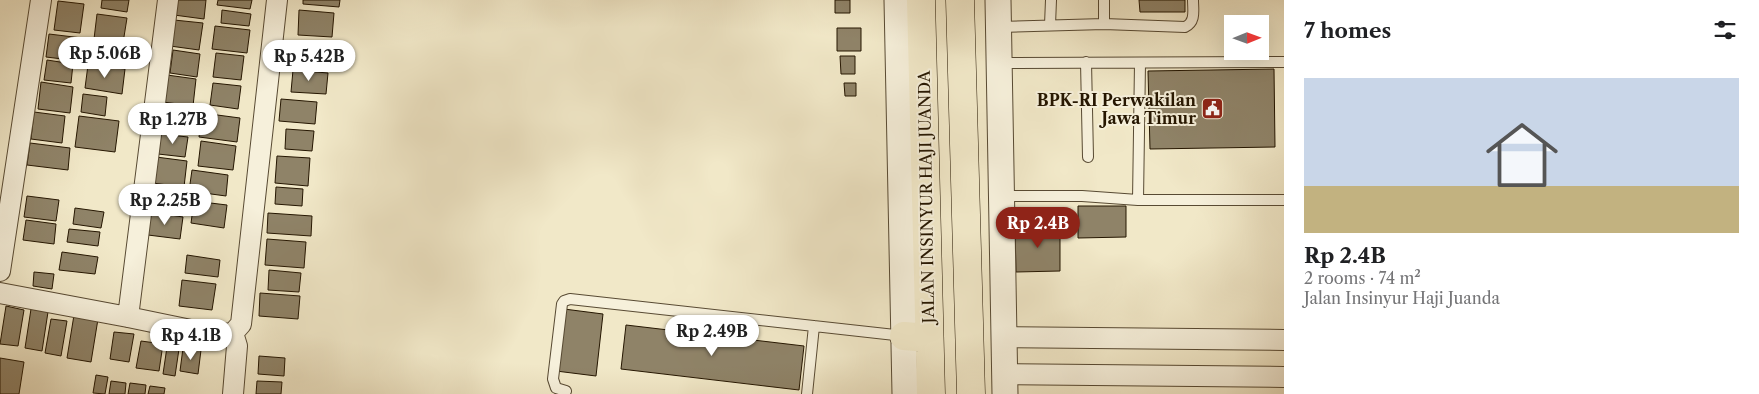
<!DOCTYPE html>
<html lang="en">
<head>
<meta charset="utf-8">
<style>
  :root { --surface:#fff; --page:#f2f2f2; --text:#202124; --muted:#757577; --line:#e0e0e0; --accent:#8f2418 }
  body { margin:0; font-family:"Libre Caslon Text",serif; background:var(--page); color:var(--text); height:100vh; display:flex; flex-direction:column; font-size:19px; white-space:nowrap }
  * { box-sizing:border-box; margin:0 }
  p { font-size:16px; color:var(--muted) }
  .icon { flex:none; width:28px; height:28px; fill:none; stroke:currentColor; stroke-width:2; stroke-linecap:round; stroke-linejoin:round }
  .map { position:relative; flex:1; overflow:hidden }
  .drawer { display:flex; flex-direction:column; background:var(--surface); width:475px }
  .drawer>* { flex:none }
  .needle { width:32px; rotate:89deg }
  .controls { position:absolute; left:1224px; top:15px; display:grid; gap:10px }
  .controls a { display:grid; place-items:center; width:45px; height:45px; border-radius:0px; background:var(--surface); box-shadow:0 5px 20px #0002; font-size:25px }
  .price { position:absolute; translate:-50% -42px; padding:0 11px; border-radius:18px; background:#fff; color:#222; font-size:16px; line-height:32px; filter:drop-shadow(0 1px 2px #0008) }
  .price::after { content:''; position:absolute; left:50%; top:30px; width:15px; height:11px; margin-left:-8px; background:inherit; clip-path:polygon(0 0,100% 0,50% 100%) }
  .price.active { background:var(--accent); color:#fff }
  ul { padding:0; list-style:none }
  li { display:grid; align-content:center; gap:10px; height:265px; padding:0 20px }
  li+li { border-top:1px solid var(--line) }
  li span { display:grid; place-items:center; height:155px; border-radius:0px; color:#555 }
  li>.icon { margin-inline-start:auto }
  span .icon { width:90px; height:90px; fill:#fffc; stroke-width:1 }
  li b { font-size:21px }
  h2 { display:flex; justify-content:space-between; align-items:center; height:60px; padding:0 20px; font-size:21px }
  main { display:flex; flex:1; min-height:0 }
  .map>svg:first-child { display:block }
</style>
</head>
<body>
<main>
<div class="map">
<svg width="1284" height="394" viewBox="0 0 1284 394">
  <rect width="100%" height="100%" fill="#f1e8c8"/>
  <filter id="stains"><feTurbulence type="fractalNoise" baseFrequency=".004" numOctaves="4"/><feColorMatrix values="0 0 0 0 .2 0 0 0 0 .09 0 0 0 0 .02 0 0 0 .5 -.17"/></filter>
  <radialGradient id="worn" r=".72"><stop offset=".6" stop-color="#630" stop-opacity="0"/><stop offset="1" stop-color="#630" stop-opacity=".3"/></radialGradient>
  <path fill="#8f8368" stroke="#251601" d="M 102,0 L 129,0 L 127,12 L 101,8 Z
    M 176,0 L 206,0 L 204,19 L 174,15 Z
    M 218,0 L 252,0 L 250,9 L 217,5 Z
    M 303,0 L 340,0 L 339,7 L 303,4 Z
    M 835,0 L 850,0 L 850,13 L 835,13 Z
    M 1139,0 L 1185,0 L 1185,12 L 1140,12 Z
    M 58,1 L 84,4 L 80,33 L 54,30 Z
    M 222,10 L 251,14 L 249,26 L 221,23 Z
    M 299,10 L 334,13 L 332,37 L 298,35 Z
    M 97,14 L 127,18 L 123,43 L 94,39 Z
    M 174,20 L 203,23 L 199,50 L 170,46 Z
    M 215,26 L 250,30 L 247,53 L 212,49 Z
    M 837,28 L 861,28 L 861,51 L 837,51 Z
    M 49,34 L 82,38 L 79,61 L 46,57 Z
    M 296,43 L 331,46 L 329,68 L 294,66 Z
    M 94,44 L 118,47 L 116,65 L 92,62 Z
    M 173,50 L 200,54 L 197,77 L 170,73 Z
    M 216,53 L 244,56 L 241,80 L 213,77 Z
    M 840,56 L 855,56 L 855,74 L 841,74 Z
    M 47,60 L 73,64 L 71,83 L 44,80 Z
    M 88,65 L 125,69 L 122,94 L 85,88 Z
    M 1274,69 L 1275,147 L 1150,149 L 1148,71 Z
    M 293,70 L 328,73 L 326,94 L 291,92 Z
    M 167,75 L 196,79 L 193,106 L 163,102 Z
    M 41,82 L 73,87 L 70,113 L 38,109 Z
    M 213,83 L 241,86 L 238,109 L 210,105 Z
    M 844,83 L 856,83 L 856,96 L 845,96 Z
    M 83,94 L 107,97 L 105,116 L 81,112 Z
    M 281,99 L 317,102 L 315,124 L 279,121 Z
    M 162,106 L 192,110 L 189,132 L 159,128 Z
    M 34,112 L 65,116 L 62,143 L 31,139 Z
    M 202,113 L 240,118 L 237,142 L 199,137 Z
    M 79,116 L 119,121 L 115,152 L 75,147 Z
    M 286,129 L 314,131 L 312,151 L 285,149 Z
    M 161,134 L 188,137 L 185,157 L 158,154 Z
    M 201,141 L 236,146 L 233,170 L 198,166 Z
    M 30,143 L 70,148 L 68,170 L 27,165 Z
    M 277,156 L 310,158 L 308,186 L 275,183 Z
    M 156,157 L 187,161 L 184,187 L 152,183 Z
    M 192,170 L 228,175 L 226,196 L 189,191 Z
    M 276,187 L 303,189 L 302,206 L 275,204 Z
    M 171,193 L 187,195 L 185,210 L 169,208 Z
    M 27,196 L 59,200 L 56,221 L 24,217 Z
    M 194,201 L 227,205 L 224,228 L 191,223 Z
    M 1078,206 L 1126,206 L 1126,237 L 1078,238 Z
    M 75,208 L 104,212 L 101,228 L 73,224 Z
    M 151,212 L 183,217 L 180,239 L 148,235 Z
    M 268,213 L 312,216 L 311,236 L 267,233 Z
    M 26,220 L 56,224 L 54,244 L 23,240 Z
    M 1015,227 L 1060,227 L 1060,271 L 1016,272 Z
    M 69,229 L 100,232 L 98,246 L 67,242 Z
    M 267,239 L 306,242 L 304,268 L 265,265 Z
    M 62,252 L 98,257 L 95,274 L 59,270 Z
    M 187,255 L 220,260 L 218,277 L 185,273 Z
    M 269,270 L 301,273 L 299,292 L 268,290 Z
    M 34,272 L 54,274 L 52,289 L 33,286 Z
    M 182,280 L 216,284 L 212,310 L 179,306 Z
    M 260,293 L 300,296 L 298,319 L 259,316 Z
    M 6,306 L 24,310 L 18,346 L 0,344 Z
    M 31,309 L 48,312 L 42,351 L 25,348 Z
    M 564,309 L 603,314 L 596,376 L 556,371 Z
    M 74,315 L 98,319 L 91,362 L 67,358 Z
    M 51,319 L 67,321 L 61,356 L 45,353 Z
    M 626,325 L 804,346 L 799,390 L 621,369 Z
    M 114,332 L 134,334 L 129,362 L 110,359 Z
    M 141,341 L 163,344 L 159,371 L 136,368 Z
    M 167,347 L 179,349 L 175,376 L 163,374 Z
    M 183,348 L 201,350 L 198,374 L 180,371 Z
    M 259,356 L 285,358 L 284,376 L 258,374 Z
    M 0,358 L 24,362 L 19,394 L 0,394 Z
    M 96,375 L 108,377 L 105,394 L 93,393 Z
    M 111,381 L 126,383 L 125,394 L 109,394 Z
    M 257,381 L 282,382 L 281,394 L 256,394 Z
    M 130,383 L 146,385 L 145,394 L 128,394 Z
    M 150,386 L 165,388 L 164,394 L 148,394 Z"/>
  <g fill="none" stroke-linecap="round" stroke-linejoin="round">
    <defs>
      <path id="service" d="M 1104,24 L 1104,0
        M 1050,25 L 1051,0
        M 998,27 L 1104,24 L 1185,27 C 1196,22 1193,10 1193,0
        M 1086,62 L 1088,157
        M 1000,63 L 1284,62
        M 1002,196 L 1082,196 L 1138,200 L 1284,200
        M 1138,200 L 1140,63
        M 566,391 L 556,388 L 553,379 L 562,304 L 564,301 L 570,299 L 904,336
        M 807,394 L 814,326"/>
      <path id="minor" d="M 0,271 L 41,0
        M 0,293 L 128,317 L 215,335 L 233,333 L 241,324 L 277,0
        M 128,317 L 168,0
        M 1004,337 L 1284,340
        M 1004,374 L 1284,377
        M 233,394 L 237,346 L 233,333"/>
      <path id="tertiary" d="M 897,0 L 905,394
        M 998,0 L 1005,394"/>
      <path id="trunk" d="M 921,0 L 931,394
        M 960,0 L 971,394
        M 904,336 L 929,338"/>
    </defs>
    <use href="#service" stroke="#584a33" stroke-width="12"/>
    <use href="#minor" stroke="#584a33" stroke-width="22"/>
    <use href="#tertiary" stroke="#584a33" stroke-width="27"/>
    <use href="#trunk" stroke="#251601" stroke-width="29"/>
    <use href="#service" stroke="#f6f0db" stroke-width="10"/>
    <use href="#minor" stroke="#f6f0db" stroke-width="20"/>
    <use href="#tertiary" stroke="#f6f0db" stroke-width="25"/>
    <use href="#trunk" stroke="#f1e8c8" stroke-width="28"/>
  </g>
  <defs>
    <symbol id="civic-square" viewBox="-11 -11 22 22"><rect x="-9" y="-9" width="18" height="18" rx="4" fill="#8f2418" stroke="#f6f0db"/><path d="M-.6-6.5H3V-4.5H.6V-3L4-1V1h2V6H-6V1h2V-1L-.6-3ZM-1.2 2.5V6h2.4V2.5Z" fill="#fff"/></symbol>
  </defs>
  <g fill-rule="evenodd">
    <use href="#civic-square" x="1200" y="96" width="25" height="25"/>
  </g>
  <g text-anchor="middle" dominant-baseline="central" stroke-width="4" stroke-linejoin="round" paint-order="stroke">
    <g font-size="16" font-weight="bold" fill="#251601" stroke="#f6f0db" text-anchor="end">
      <text x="1196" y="100">BPK-RI Perwakilan<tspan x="1196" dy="18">Jawa Timur</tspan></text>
    </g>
    <g font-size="16" fill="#251601" stroke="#f6f0db">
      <text transform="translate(926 197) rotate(-91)">JALAN INSINYUR HAJI JUANDA</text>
    </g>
  </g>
  <rect width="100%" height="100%" filter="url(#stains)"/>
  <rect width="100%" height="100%" fill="url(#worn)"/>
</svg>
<div class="controls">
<a><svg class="needle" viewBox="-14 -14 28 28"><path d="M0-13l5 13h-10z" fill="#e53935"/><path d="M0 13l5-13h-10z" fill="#757577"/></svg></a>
</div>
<b class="price" style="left:105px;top:79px">Rp 5.06B</b>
<b class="price" style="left:309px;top:82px">Rp 5.42B</b>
<b class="price" style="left:173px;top:145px">Rp 1.27B</b>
<b class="price" style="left:165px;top:226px">Rp 2.25B</b>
<b class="price active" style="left:1038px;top:249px">Rp 2.4B</b>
<b class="price" style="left:712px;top:357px">Rp 2.49B</b>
<b class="price" style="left:191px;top:361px">Rp 4.1B</b>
</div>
<section class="drawer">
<h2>7 homes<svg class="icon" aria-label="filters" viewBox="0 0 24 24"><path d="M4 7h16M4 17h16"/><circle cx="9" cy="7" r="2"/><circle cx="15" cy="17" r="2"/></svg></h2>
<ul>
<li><span style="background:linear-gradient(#c9d6e8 70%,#c2b280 0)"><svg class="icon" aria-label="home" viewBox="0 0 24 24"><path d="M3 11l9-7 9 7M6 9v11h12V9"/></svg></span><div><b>Rp 2.4B</b><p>2 rooms · 74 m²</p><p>Jalan Insinyur Haji Juanda</p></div></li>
</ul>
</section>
</main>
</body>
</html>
